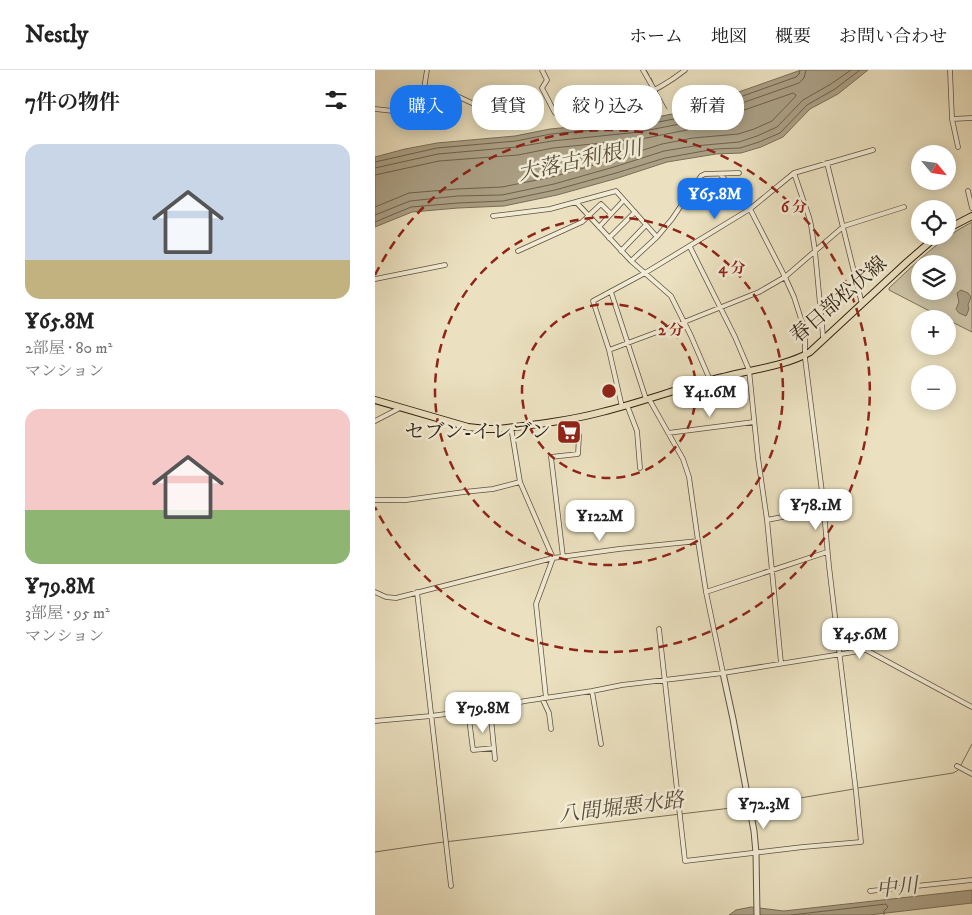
<!DOCTYPE html>
<html lang="ja">
<head>
<meta charset="utf-8">
<style>
  :root { --surface:#fff; --page:#f2f2f2; --text:#222; --muted:#767676; --line:#e0e0e0; --accent:#1a73e8 }
  body { margin:0; font-family:"IM FELL DW Pica","Noto Serif JP",serif; background:var(--page); color:var(--text); height:100vh; display:flex; flex-direction:column; font-size:19px; white-space:nowrap }
  * { box-sizing:border-box; margin:0 }
  p { font-size:16px; color:var(--muted) }
  .icon { flex:none; width:28px; height:28px; fill:none; stroke:currentColor; stroke-width:2; stroke-linecap:round; stroke-linejoin:round }
  .map { position:relative; flex:1; overflow:hidden }
  .side { display:flex; flex-direction:column; background:var(--surface); width:375px }
  .side>* { flex:none }
  .hud { position:absolute; left:15px; top:15px; width:475px; height:45px; display:flex; gap:10px }
  .needle { width:32px; rotate:119deg }
  .controls { position:absolute; left:536px; top:75px; display:grid; gap:10px }
  .controls a { display:grid; place-items:center; width:45px; height:45px; border-radius:50%; background:var(--surface); box-shadow:0 2px 12px #0003; font-size:25px }
  .price { position:absolute; translate:-50% -42px; padding:0 11px; border-radius:10px; background:#fff; color:#222; font-size:16px; line-height:32px; filter:drop-shadow(0 1px 2px #0008) }
  .price::after { content:''; position:absolute; left:50%; top:30px; width:15px; height:11px; margin-left:-8px; background:inherit; clip-path:polygon(0 0,100% 0,50% 100%) }
  .price.on { background:var(--accent); color:#fff }
  ul { padding:0; list-style:none }
  li { display:grid; align-content:center; gap:10px; height:265px; padding:0 25px }
  li span { display:grid; place-items:center; height:155px; border-radius:15px; color:#555 }
  li>.icon { margin-inline-start:auto }
  span .icon { width:90px; height:90px; fill:#fffc; stroke-width:1 }
  li b { font-size:21px }
  h2 { display:flex; justify-content:space-between; align-items:center; height:60px; padding:0 25px; font-size:21px }
  .chip { padding:0 18px; border-radius:20px; background:var(--surface); box-shadow:0 2px 12px #0003; font-size:18px; line-height:45px }
  .chip.on { background:var(--accent); color:#fff }
  header { display:flex; align-items:center; gap:30px; box-sizing:border-box; height:70px; padding:0 25px; background:var(--surface); border-bottom:1px solid var(--line) }
  header strong { font-size:24px }
  nav { display:flex; gap:28px; margin-inline-start:auto; font-size:18px }
  main { display:flex; flex:1; min-height:0 }
  .map>svg:first-child { display:block }
</style>
</head>
<body>
<header>
<strong>Nestly</strong>
<nav><a>ホーム</a><a>地図</a><a>概要</a><a>お問い合わせ</a></nav>
</header>
<main>
<section class="side">
<h2>7件の物件<svg class="icon" aria-label="filters" viewBox="0 0 24 24"><path d="M4 7h16M4 17h16"/><circle cx="9" cy="7" r="2"/><circle cx="15" cy="17" r="2"/></svg></h2>
<ul>
<li><span style="background:linear-gradient(#c9d6e8 75%,#c2b280 0)"><svg class="icon" aria-label="home" viewBox="0 0 24 24"><path d="M3 11l9-7 9 7M6 9v11h12V9"/></svg></span><div><b>¥65.8M</b><p>2部屋 · 80 m²</p><p>マンション</p></div></li>
<li><span style="background:linear-gradient(#f6c9c9 65%,#8fb573 0)"><svg class="icon" aria-label="home" viewBox="0 0 24 24"><path d="M3 11l9-7 9 7M6 9v11h12V9"/></svg></span><div><b>¥79.8M</b><p>3部屋 · 95 m²</p><p>マンション</p></div></li>
</ul>
</section>
<div class="map">
<svg width="597" height="845" viewBox="0 0 597 845">
  <rect width="100%" height="100%" fill="#ebe1c0"/>
  <filter id="stains"><feTurbulence type="fractalNoise" baseFrequency=".004" numOctaves="4"/><feColorMatrix values="0 0 0 0 .2 0 0 0 0 .09 0 0 0 0 .02 0 0 0 .5 -.17"/></filter>
  <radialGradient id="worn" r=".72"><stop offset=".6" stop-color="#630" stop-opacity="0"/><stop offset="1" stop-color="#630" stop-opacity=".3"/></radialGradient>
  <path fill="#cbc1a3" stroke="#7e725b" fill-rule="evenodd" d="M 597,152 L 597,262 L 573,250 L 572,249 L 570,249 L 514,220 L 514,218 C 541,193 564,169 597,152 ZM 545,194 L 572,194 L 572,221 L 545,221 Z"/>
  <path fill="#aba085" stroke="#7a6e57" d="M 426,0 L 493,0 L 463,24 L 435,39 L 408,67 L 386,77 L 366,83 L 341,84 L 292,92 L 243,108 L 182,125 L 129,136 L 83,138 L 37,142 L 0,157 L 0,87 L 30,79 L 62,73 L 140,66 L 175,59 L 262,51 L 307,42 Z
    M 586,220 L 593,223 L 596,227 L 593,235 L 594,239 L 591,246 L 584,243 L 581,239 L 584,232 L 582,223 Z
    M 597,820 L 597,833 L 494,845 L 354,845 L 361,840 L 376,837 L 409,841 Z"/>
  <g fill="none" stroke-linecap="round" stroke-linejoin="round">
    <path stroke="#6e614c" stroke-width="1" d="M 0,92 L 62,78 L 141,71 L 176,64 L 263,56 L 309,47 L 421,7 L 424,4 L 425,0
      M 0,98 L 63,84 L 142,77 L 177,71 L 264,62 L 310,53 L 424,13 L 429,8 L 431,0
      M 0,105 L 64,91 L 143,85 L 178,78 L 266,69 L 312,60 L 418,23 L 421,25 L 420,27 L 397,51 L 379,59 L 363,64 L 318,68 L 287,74 L 237,90 L 177,107 L 127,117 L 82,119 L 34,123 L 0,137
      M 0,145 L 35,131 L 82,126 L 127,125 L 179,114 L 239,97 L 289,81 L 319,76 L 364,72 L 382,66 L 402,57 L 428,30 L 456,14 L 476,0
      M 0,152 L 36,137 L 83,133 L 128,131 L 180,120 L 241,103 L 290,88 L 340,79 L 365,78 L 384,72 L 405,63 L 432,35 L 460,19 L 485,0
      M 416,845 L 511,834 L 513,837 L 509,841 L 509,845"/>
    <path stroke="#7a6e57" stroke-width="1" d="M 271,0 L 274,5
      M 276,8 L 280,18
      M 282,21 L 292,39
      M 586,695 L 597,674
      M 483,718 L 578,703 L 582,701 L 584,699
      M 377,736 L 479,719
      M 0,782 L 61,773 L 373,736"/>
    <defs>
      <path id="minor" d="M 167,0 L 172,10 L 167,18 L 180,43 C 187,43 196,44 203,43 C 241,39 280,24 310,0
        M 268,0 L 280,21
        M 575,0 L 577,49 L 583,77
        M 50,20 L 70,25 L 84,27 L 99,34
        M 0,39 L 45,44 L 52,0
        M 577,49 L 597,48
        M 452,93 L 487,234
        M 419,103 L 434,147 L 436,155 L 440,181 L 448,266 L 449,269
        M 593,121 L 597,138
        M 201,132 L 256,191 L 296,226 L 316,266 L 335,310
        M 118,146 L 175,139 L 241,121 L 282,167
        M 224,157 L 249,130
        M 234,168 L 260,142
        M 315,177 L 360,267 L 374,300 L 383,388 L 392,450 L 406,593
        M 143,181 L 207,152 L 226,134 L 236,144
        M 246,181 L 271,155
        M 256,191 L 282,167 L 297,149 L 326,106 L 330,104 L 364,103
        M 0,209 L 70,195
        M 236,222 L 271,329
        M 234,280 L 309,252 L 384,222 L 410,207 L 469,156 L 529,137
        M 274,329 L 308,389 L 314,407 L 323,471 L 331,522 L 348,603
        M 252,335 L 262,361 L 265,398
        M 247,337 L 234,280 L 218,231 L 270,203 L 375,139 L 419,103 L 498,80
        M 0,351 L 23,339
        M 136,357 L 145,412 L 178,488 L 161,534 L 171,628
        M 293,363 L 379,352
        M 0,430 L 31,430 L 89,422 L 118,419 L 145,412
        M 392,450 L 448,439
        M 188,487 L 176,387 L 203,384 L 204,366 L 200,348
        M 0,522 L 11,527 L 21,528 L 178,488 L 244,479 L 323,471
        M 42,522 L 76,816
        M 331,522 L 452,482
        M 284,559 L 310,791 L 428,777 L 486,772 L 481,722 L 454,496 L 447,422 L 430,288 L 430,267 L 428,255 L 419,227 L 410,207 L 375,139 L 345,104
        M 217,621 L 226,674
        M 167,628 L 174,643 L 176,659
        M 115,638 L 120,689
        M 93,641 L 98,680 L 119,678
        M 0,651 L 56,646 L 115,638 L 150,631 L 217,621 L 247,615 L 348,603 L 491,580 L 597,637
        M 582,696 L 597,704
        M 495,821 L 597,810"/>
      <path id="tertiary" d="M 348,603 L 358,649 L 379,761 L 381,783 L 382,845"/>
      <path id="primary" d="M 572,159 L 597,146
        M 0,330 L 93,357 L 111,359 L 122,359 C 157,355 193,351 227,342 C 268,332 307,317 348,307 C 374,300 412,296 435,282 L 532,192 L 562,166"/>
    </defs>
    <use href="#minor" stroke="#5f523e" stroke-width="5.5"/>
    <use href="#tertiary" stroke="#5f523e" stroke-width="7"/>
    <use href="#primary" stroke="#302213" stroke-width="8"/>
    <use href="#minor" stroke="#f2ecd6" stroke-width="4"/>
    <use href="#tertiary" stroke="#f2ecd6" stroke-width="5"/>
    <use href="#primary" stroke="#ebe1c0" stroke-width="6"/>
  </g>
  <g fill="none" stroke="#8f2418" stroke-width="2.5" stroke-dasharray="9 6">
    <circle cx="234" cy="321" r="87"/>
    <circle cx="234" cy="321" r="174"/>
    <path d="M0 205A261 261 0 1 1 0 437"/>
  </g>
  <defs>
    <symbol id="supermarket-square" viewBox="-11 -11 22 22"><rect x="-9" y="-9" width="18" height="18" rx="4" fill="#8f2418" stroke="#f2ecd6"/><path d="M-6-5.5h2.5l.6 2H6L4.5 2H-2.5L-4.4-4H-6ZM-1.5 3.2a1.3 1.3 0 1 0 .1 0ZM3 3.2a1.3 1.3 0 1 0 .1 0Z" fill="#fff"/></symbol>
  </defs>
  <g fill-rule="evenodd">
    <use href="#supermarket-square" x="180" y="348" width="28" height="28"/>
  </g>
  <g text-anchor="middle" dominant-baseline="central" stroke-width="5" stroke-linejoin="round" paint-order="stroke">
    <g font-size="20" fill="#302213" stroke="#f2ecd6">
      <text transform="translate(464 230) rotate(-41)">春日部松伏線</text>
    </g>
    <g font-size="20" fill="#302213" stroke="#f2ecd6" text-anchor="end">
      <text x="176" y="362">セブン-イレブン</text>
    </g>
    <g font-size="21" font-style="italic" fill="#5b4e3b" stroke="#f2ecd6">
      <text transform="translate(205 91) rotate(-12)">大落古利根川</text>
      <text transform="translate(246 738) rotate(-7)">八間堀悪水路</text>
      <text transform="translate(522 818) rotate(-6)">中川</text>
    </g>
  </g>
  <circle cx="234" cy="321" r="8" fill="#8f2418" stroke="#f2ecd6" stroke-width="2.5"/>
  <g font-size="15" text-anchor="middle" font-weight="bold" fill="#8f2418" stroke="#f2ecd6" stroke-width="5" stroke-linejoin="round" paint-order="stroke">
    <text x="419" y="142">6 分</text>
    <text x="357" y="203">4 分</text>
    <text x="296" y="265">2 分</text>
  </g>
  <rect width="100%" height="100%" filter="url(#stains)"/>
  <rect width="100%" height="100%" fill="url(#worn)"/>
</svg>
<div class="controls">
<a><svg class="needle" viewBox="-14 -14 28 28"><path d="M0-13l5 13h-10z" fill="#e53935"/><path d="M0 13l5-13h-10z" fill="#767676"/></svg></a>
<a><svg class="icon" aria-label="locate" viewBox="0 0 24 24"><circle cx="12" cy="12" r="6"/><path d="M12 2v4M12 18v4M2 12h4M18 12h4"/></svg></a>
<a><svg class="icon" aria-label="layers" viewBox="0 0 24 24"><path d="M12 4l9 5-9 5-9-5zM3 14l9 5 9-5"/></svg></a>
<a>+</a>
<a>−</a>
</div>
<b class="price on" style="left:340px;top:150px">¥65.8M</b>
<b class="price" style="left:335px;top:348px">¥41.6M</b>
<b class="price" style="left:441px;top:461px">¥78.1M</b>
<b class="price" style="left:225px;top:472px">¥122M</b>
<b class="price" style="left:485px;top:590px">¥45.6M</b>
<b class="price" style="left:108px;top:664px">¥79.8M</b>
<b class="price" style="left:389px;top:760px">¥72.3M</b>
<div class="hud">
<a class="chip on">購入</a>
<a class="chip">賃貸</a>
<a class="chip">絞り込み</a>
<a class="chip">新着</a>
</div>
</div>
</main>
</body>
</html>
